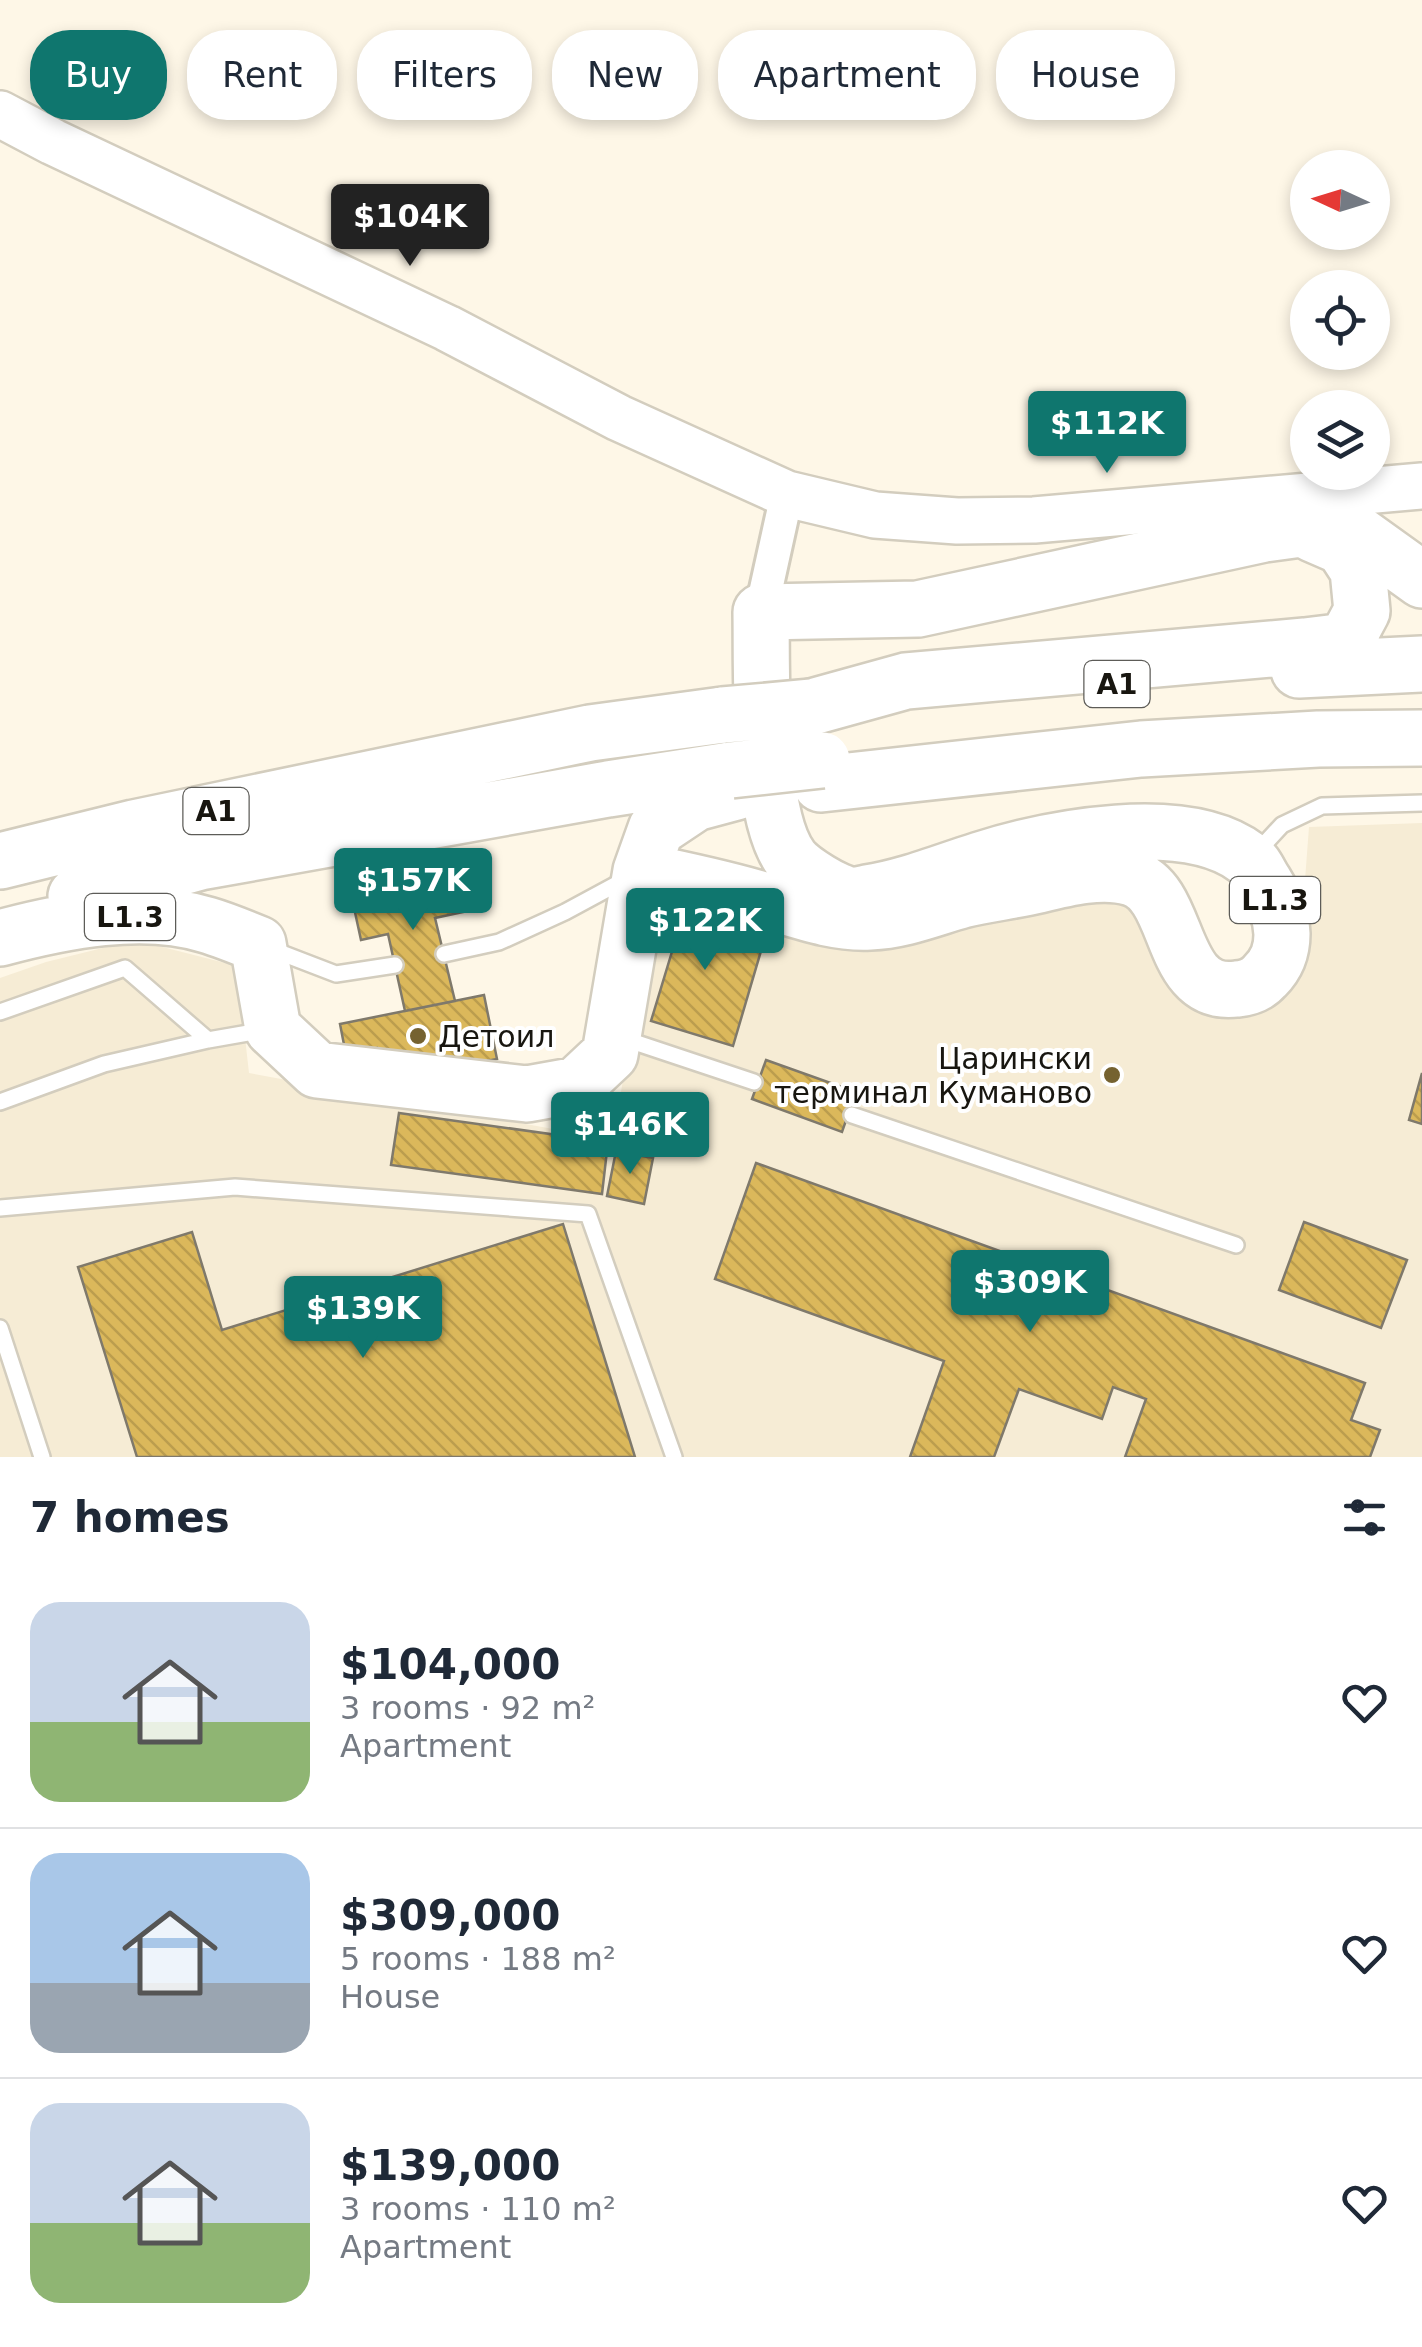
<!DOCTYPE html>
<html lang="en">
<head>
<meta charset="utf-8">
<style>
  :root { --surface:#fff; --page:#f2f2f3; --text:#1f2937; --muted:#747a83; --line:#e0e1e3; --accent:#0f766e }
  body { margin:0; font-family:"DejaVu Sans",sans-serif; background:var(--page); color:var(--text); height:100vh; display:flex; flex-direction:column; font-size:38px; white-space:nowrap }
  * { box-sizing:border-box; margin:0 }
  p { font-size:32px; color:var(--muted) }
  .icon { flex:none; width:55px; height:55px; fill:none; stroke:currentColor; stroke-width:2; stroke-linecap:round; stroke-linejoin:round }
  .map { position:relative; height:1457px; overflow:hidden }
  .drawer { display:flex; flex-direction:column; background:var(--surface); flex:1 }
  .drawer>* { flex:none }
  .banner { position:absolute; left:30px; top:30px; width:1362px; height:90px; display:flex; gap:20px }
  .needle { width:65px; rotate:274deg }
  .tools { position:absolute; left:1290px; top:150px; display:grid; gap:20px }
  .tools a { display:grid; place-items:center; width:100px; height:100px; border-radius:50%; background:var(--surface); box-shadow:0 5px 15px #0003; font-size:50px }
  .price { position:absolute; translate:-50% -85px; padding:0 22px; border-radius:10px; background:var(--accent); color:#fff; font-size:32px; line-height:65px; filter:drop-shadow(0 2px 5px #0008) }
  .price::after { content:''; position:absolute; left:50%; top:60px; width:30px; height:22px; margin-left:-15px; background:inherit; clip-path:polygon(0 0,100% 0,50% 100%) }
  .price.on { background:#222; color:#fff }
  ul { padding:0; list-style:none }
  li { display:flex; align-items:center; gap:30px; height:250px; padding:0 30px }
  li+li { border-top:2px solid var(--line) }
  li span { display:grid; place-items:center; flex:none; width:280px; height:200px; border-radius:30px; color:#555 }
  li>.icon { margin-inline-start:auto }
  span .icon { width:120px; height:120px; fill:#fffc; stroke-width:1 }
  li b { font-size:42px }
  h2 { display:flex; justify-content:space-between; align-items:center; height:120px; padding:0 30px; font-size:42px }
  .tag { padding:0 35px; border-radius:40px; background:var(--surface); box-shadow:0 5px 15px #0003; font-size:35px; line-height:90px }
  .tag.on { background:var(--accent); color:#fff }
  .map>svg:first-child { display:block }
</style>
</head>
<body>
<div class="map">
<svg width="1422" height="1457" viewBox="0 0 1422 1457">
  <defs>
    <pattern id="building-back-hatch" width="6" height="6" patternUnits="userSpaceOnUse" patternTransform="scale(2.5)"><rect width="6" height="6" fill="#dbb85b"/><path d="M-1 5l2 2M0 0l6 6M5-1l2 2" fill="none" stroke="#bb9d4e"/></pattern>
  </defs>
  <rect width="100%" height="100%" fill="#fef7e7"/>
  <path fill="#f6ecd5" d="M 1422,823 L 1422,1457 L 0,1457 L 0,978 L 46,962 L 135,940 L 237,966 L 249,1073 L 613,1140 L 655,887 L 1098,889 L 1138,907 L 1165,972 L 1299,959 L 1309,827 Z"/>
  <path fill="url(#building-back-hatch)" stroke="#7f796b" stroke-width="2.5" d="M 454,870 L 463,912 L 435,918 L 455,1001 L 405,1011 L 388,934 L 361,940 L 351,894 Z
    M 660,902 L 766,934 L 733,1046 L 651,1021 L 674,945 L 650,937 Z
    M 484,995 L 497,1059 L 424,1073 L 380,1064 L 377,1048 L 346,1055 L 340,1024 Z
    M 766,1060 L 856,1092 L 842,1132 L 752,1099 Z
    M 1422,1073 L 1422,1124 L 1409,1120 Z
    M 399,1113 L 608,1142 L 602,1194 L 391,1165 Z
    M 616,1151 L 653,1158 L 644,1204 L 607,1196 Z
    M 756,1163 L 1365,1383 L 1351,1420 L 1380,1430 L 1370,1457 L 1125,1457 L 1146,1399 L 1113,1387 L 1102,1419 L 1019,1389 L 994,1457 L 910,1457 L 944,1361 L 715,1279 Z
    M 1304,1222 L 1407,1260 L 1381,1328 L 1279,1290 Z
    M 563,1224 L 635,1457 L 137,1457 L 78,1267 L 192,1232 L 222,1330 Z"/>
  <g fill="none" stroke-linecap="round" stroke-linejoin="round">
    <defs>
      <path id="lane" d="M 1256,853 L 1282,825 L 1322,806 L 1422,803
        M 271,949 L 336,974 L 395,965
        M 444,954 L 499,942 L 565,912 L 628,878
        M 0,1012 L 125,968 L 208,1040
        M 622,1038 L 754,1082
        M 0,1102 L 104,1064 L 208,1040 L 266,1030
        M 852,1115 L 1236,1245
        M 0,1208 L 235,1187 L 588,1214 L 674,1457
        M 0,1328 L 42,1457"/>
      <path id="street" d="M 761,612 L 787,494"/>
      <path id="secondary" d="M 0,114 L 53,142 L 447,328 L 619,418 L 787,494 L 875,515 L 957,521 L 1034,520 L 1422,486"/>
      <path id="highway" d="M 1299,670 L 1422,664
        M 812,707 L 906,681 L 1305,646 L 1346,641 L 1362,611 L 1358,570 L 1343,547 L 1313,534
        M 821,784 L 1141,749 L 1318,739 L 1422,738
        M 0,861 L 134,828 L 590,733 L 723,715
        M 641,871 C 680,879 718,887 756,898 C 793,908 831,924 870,922 C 902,921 931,909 962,900 C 987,894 1013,891 1039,885 C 1067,878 1103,869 1132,878 C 1183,894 1167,998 1237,989 C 1248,988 1258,984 1265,976 C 1277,964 1282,951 1282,934 C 1281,915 1275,899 1265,883 C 1259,874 1255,863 1247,858 C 1185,811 1049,838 980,860 C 942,872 906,887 867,893 C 862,894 856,896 851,895 C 837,894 800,871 791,859 C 757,814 762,670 761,612 L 918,609 L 1264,534 L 1301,529 L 1354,531 L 1422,580
        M 76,896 L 200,862 L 608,789 L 731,770
        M 0,938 C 63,921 143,905 207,925 C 224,930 241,937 258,944 L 273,1029 L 317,1070 L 527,1094 L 577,1085 L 610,1054 L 641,871 L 656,829 L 695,803 L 736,792"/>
    </defs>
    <use href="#lane" stroke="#d3cdbe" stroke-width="20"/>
    <use href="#street" stroke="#d3cdbe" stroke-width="38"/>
    <use href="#secondary" stroke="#d3cdbe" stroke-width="50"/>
    <use href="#highway" stroke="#d3cdbe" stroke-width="60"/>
    <use href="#lane" stroke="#fff" stroke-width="15"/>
    <use href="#street" stroke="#fff" stroke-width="32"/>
    <use href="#secondary" stroke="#fff" stroke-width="45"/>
    <use href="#highway" stroke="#fff" stroke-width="55"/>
    <defs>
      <path id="highway-bridge" d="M 723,715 L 812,707
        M 731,770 L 822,760"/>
    </defs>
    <use href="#highway-bridge" stroke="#d3cdbe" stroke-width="60" stroke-linecap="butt"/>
    <use href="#highway-bridge" stroke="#fff" stroke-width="55"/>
  </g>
  <g fill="#756230" stroke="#fff" stroke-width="4">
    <circle cx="418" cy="1036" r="10"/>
    <circle cx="1112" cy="1075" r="10"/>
  </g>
  <g text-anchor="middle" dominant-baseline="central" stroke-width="8" stroke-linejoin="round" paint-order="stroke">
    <g fill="#fff" stroke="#5d5c58" stroke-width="2.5">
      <rect x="1084.5" y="661" width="65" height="46" rx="8"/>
      <rect x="183.5" y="788" width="65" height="46" rx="8"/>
      <rect x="1230" y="877" width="90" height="46" rx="8"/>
      <rect x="85" y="894" width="90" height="46" rx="8"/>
    </g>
    <g font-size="28" font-weight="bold" fill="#181610">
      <text x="1117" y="684">A1</text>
      <text x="216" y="811">A1</text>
      <text x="1275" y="900">L1.3</text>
      <text x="130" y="917">L1.3</text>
    </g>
    <g font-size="30" fill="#181610" stroke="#fff" text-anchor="start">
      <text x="438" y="1036">Детоил</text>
      <text x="1092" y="1058" text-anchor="end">Царински<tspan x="1092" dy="34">терминал Куманово</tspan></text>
    </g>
  </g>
</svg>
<div class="tools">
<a><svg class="needle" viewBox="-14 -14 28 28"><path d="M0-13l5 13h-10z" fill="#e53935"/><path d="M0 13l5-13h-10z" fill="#747a83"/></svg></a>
<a><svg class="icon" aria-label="locate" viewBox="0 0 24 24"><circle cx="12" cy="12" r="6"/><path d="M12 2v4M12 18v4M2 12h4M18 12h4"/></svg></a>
<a><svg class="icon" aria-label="layers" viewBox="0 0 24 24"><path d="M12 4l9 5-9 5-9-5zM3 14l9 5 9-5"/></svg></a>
</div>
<b class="price on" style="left:410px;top:269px">$104K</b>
<b class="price" style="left:1107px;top:476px">$112K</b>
<b class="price" style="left:413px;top:933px">$157K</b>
<b class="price" style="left:705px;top:973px">$122K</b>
<b class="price" style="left:630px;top:1177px">$146K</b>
<b class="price" style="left:1030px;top:1335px">$309K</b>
<b class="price" style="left:363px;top:1361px">$139K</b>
<div class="banner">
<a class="tag on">Buy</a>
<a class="tag">Rent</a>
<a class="tag">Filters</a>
<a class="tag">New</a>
<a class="tag">Apartment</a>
<a class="tag">House</a>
</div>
</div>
<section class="drawer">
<h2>7 homes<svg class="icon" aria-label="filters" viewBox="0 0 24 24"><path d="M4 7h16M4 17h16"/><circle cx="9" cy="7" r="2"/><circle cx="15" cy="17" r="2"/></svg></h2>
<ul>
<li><span style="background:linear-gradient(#c9d6e8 60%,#8fb573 0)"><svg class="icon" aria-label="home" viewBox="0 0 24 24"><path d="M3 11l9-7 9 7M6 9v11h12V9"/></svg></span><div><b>$104,000</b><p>3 rooms · 92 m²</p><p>Apartment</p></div><svg class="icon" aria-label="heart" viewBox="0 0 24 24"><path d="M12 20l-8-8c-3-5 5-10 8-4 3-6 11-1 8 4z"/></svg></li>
<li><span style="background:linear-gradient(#a9c7e8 65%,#9aa5b1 0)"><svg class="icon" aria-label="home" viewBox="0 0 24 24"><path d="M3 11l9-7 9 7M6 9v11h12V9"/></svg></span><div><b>$309,000</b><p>5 rooms · 188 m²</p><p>House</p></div><svg class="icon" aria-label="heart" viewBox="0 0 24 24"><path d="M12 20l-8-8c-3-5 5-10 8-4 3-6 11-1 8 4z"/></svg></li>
<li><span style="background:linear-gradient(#c9d6e8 60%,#8fb573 0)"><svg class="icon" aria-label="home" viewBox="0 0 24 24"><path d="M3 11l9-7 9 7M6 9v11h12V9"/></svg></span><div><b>$139,000</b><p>3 rooms · 110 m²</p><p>Apartment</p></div><svg class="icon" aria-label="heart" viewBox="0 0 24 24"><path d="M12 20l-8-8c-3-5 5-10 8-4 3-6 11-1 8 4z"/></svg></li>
</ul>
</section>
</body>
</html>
